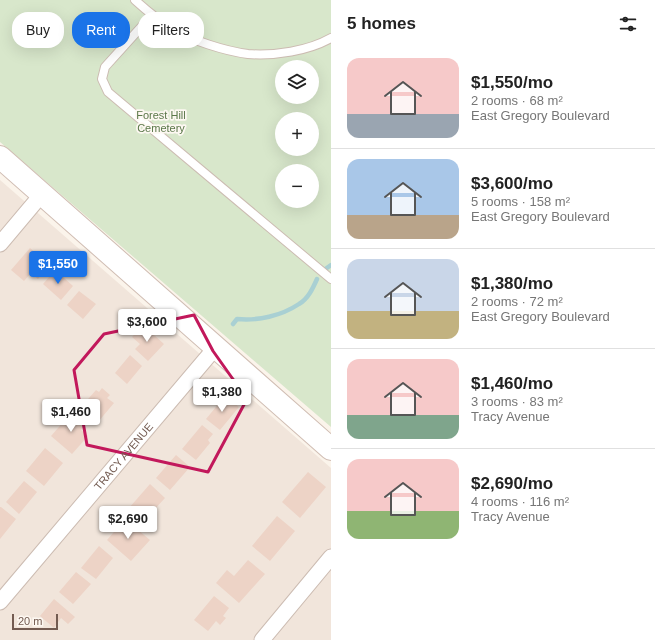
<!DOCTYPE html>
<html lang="en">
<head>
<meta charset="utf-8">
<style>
  :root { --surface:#fff; --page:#f2f2f2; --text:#222; --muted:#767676; --line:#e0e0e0; --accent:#1a73e8 }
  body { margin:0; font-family:Helvetica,sans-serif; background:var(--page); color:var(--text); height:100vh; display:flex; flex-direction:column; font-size:15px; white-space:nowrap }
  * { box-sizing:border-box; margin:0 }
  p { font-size:13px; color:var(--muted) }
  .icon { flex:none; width:22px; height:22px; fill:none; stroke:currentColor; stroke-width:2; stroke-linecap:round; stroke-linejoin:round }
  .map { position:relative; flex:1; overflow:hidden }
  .panel { display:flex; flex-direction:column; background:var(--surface); width:324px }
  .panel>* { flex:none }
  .hud { position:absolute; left:12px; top:12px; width:259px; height:36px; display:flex; gap:8px }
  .buttons { position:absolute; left:275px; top:60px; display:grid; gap:8px }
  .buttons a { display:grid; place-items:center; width:44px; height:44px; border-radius:50%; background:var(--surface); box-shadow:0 4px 16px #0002; font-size:20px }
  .scale { position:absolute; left:12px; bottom:10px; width:46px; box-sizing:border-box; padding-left:4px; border:2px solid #735b51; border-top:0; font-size:11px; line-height:14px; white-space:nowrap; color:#735b51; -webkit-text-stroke:3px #fdf8f2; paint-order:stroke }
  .price { position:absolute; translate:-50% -34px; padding:0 9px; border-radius:4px; background:#fff; color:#222; font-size:13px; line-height:26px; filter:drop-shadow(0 1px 2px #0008) }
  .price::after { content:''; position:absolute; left:50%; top:24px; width:12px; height:9px; margin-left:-6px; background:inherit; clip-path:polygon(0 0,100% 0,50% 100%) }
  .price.on { background:var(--accent); color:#fff }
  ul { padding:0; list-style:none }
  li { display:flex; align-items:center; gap:12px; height:100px; padding:0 16px }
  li+li { border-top:1px solid var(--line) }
  li span { display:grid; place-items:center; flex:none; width:112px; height:80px; border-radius:12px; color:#555 }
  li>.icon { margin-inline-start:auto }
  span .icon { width:48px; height:48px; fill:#fffc; stroke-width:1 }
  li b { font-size:17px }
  h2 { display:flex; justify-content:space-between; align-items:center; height:48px; padding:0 16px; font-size:17px }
  .pill { padding:0 14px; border-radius:16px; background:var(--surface); box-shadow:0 4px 16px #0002; font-size:14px; line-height:36px }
  .pill.on { background:var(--accent); color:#fff }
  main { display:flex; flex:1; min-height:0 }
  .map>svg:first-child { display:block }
</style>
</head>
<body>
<main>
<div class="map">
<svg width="331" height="640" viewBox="0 0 331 640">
  <rect width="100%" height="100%" fill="#fbf4eb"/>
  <path fill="#f1e5db" d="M 0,180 L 331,468 L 331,640 L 0,640 Z"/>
  <path fill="#d8e7cb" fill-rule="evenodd" d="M 0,0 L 331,0 L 331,427 L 0,142 ZM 282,67 L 312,67 L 312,97 L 282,97 ZM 282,119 L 312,119 L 312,149 L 282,149 ZM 282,171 L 312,171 L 312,201 L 282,201 Z"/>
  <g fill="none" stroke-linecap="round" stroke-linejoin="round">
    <path stroke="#a9d0d3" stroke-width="4.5" d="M 324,270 L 331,265
      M 233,324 L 237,319 C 258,321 281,316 299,304 C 308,299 313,288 317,279"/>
  </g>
  <path fill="#edd3c6" d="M 30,248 L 50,265 L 38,279 L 31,273 L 24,281 L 11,270 Z
    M 55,270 L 73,286 L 61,300 L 43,284 Z
    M 79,291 L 96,304 L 83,319 L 67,305 Z
    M 143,325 L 164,344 L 148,361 L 135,349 L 140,344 L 132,337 Z
    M 130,355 L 142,366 L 127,384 L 115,373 Z
    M 102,388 L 110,395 L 107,398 L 114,403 L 98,422 L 81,407 L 96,390 L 99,392 Z
    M 225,396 L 239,407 L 220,430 L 206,419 Z
    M 72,412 L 86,424 L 81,430 L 88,436 L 72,454 L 51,436 Z
    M 202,425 L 213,434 L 208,440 L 210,443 L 196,460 L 182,449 Z
    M 45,448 L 63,463 L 44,486 L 26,471 Z
    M 176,455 L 190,467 L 170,490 L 156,478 Z
    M 308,472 L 326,487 L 300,518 L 282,502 Z
    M 24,481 L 37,492 L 19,514 L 6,502 Z
    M 150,484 L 165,498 L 144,521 L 129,508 Z
    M 0,507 L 1,507 L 16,519 L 0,539 Z
    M 277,516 L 295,531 L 270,561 L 252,546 Z
    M 125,519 L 150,540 L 131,561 L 107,540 Z
    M 99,546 L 113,558 L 96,579 L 81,568 Z
    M 248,560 L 265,574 L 239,603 L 216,583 L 227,570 L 234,576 Z
    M 76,572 L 91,584 L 73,604 L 59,592 Z
    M 214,596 L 229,608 L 223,616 L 226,618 L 220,625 L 216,621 L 208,631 L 194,620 Z
    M 54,599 L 75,617 L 68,624 L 61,618 L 54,628 L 40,616 Z"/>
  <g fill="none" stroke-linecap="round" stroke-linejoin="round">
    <defs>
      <path id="lane" d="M 135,0 C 146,10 158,20 171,28 C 190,40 225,51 248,54 C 275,56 308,51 331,38
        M 152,15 L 105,67 L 102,79 L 108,92 L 331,279"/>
      <g id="street">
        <path d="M 0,244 L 42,194"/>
        <path id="s1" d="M 0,602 L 216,347"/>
        <path d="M 262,640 L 331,557"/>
      </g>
      <path id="secondary" d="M 0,157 L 331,449"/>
    </defs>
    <use href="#lane" stroke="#ccbcb2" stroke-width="10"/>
    <use href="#street" stroke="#ccbcb2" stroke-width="17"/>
    <use href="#secondary" stroke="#d0bdb3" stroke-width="24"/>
    <use href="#lane" stroke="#fff" stroke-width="8"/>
    <use href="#street" stroke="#fff" stroke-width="15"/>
    <use href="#secondary" stroke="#fff" stroke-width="22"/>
  </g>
  <path fill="none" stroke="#c2185b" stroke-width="3" stroke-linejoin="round" d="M 194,315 L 213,351 L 247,399 L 208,472 L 87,445 L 74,370 L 104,334 Z"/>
  <g text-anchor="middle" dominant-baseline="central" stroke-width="3.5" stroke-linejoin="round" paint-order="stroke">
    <g font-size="11" fill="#5b784a" stroke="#fdf8f2">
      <text x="161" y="115">Forest Hill<tspan x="161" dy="13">Cemetery</tspan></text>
    </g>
    <g font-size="11" fill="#735b51" stroke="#fdf8f2">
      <text stroke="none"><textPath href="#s1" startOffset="191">TRACY AVENUE</textPath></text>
    </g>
  </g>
</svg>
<div class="buttons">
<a><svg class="icon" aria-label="layers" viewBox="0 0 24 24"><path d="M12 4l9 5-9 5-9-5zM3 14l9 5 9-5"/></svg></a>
<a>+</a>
<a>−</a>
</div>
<div class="scale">20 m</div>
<b class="price on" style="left:58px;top:285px">$1,550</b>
<b class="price" style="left:147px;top:343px">$3,600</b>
<b class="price" style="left:222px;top:413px">$1,380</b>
<b class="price" style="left:71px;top:433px">$1,460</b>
<b class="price" style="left:128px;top:540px">$2,690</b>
<div class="hud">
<a class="pill">Buy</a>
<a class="pill on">Rent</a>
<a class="pill">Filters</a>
</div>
</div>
<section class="panel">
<h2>5 homes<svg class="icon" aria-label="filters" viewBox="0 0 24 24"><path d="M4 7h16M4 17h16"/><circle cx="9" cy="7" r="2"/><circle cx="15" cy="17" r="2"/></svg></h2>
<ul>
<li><span style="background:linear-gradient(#f6c9c9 70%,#9aa5b1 0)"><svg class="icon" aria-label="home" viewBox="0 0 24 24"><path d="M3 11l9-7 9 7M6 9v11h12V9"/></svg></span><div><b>$1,550/mo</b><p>2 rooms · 68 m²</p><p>East Gregory Boulevard</p></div></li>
<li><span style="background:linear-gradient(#a9c7e8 70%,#b9a48a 0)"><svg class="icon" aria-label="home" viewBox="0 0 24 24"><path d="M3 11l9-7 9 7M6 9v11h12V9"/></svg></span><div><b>$3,600/mo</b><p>5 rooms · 158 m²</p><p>East Gregory Boulevard</p></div></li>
<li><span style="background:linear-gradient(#c9d6e8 65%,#c2b280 0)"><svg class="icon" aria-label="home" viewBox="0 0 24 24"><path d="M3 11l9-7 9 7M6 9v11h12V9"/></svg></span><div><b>$1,380/mo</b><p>2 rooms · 72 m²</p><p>East Gregory Boulevard</p></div></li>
<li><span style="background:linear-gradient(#f6c9c9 70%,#7fa58c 0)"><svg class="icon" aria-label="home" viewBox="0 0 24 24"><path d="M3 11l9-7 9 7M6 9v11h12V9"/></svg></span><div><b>$1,460/mo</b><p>3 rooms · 83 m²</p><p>Tracy Avenue</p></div></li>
<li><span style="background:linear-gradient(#f6c9c9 65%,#8fb573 0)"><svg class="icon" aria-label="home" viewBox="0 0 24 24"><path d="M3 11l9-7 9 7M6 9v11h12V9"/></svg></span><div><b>$2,690/mo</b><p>4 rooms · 116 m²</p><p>Tracy Avenue</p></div></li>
</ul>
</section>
</main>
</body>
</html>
